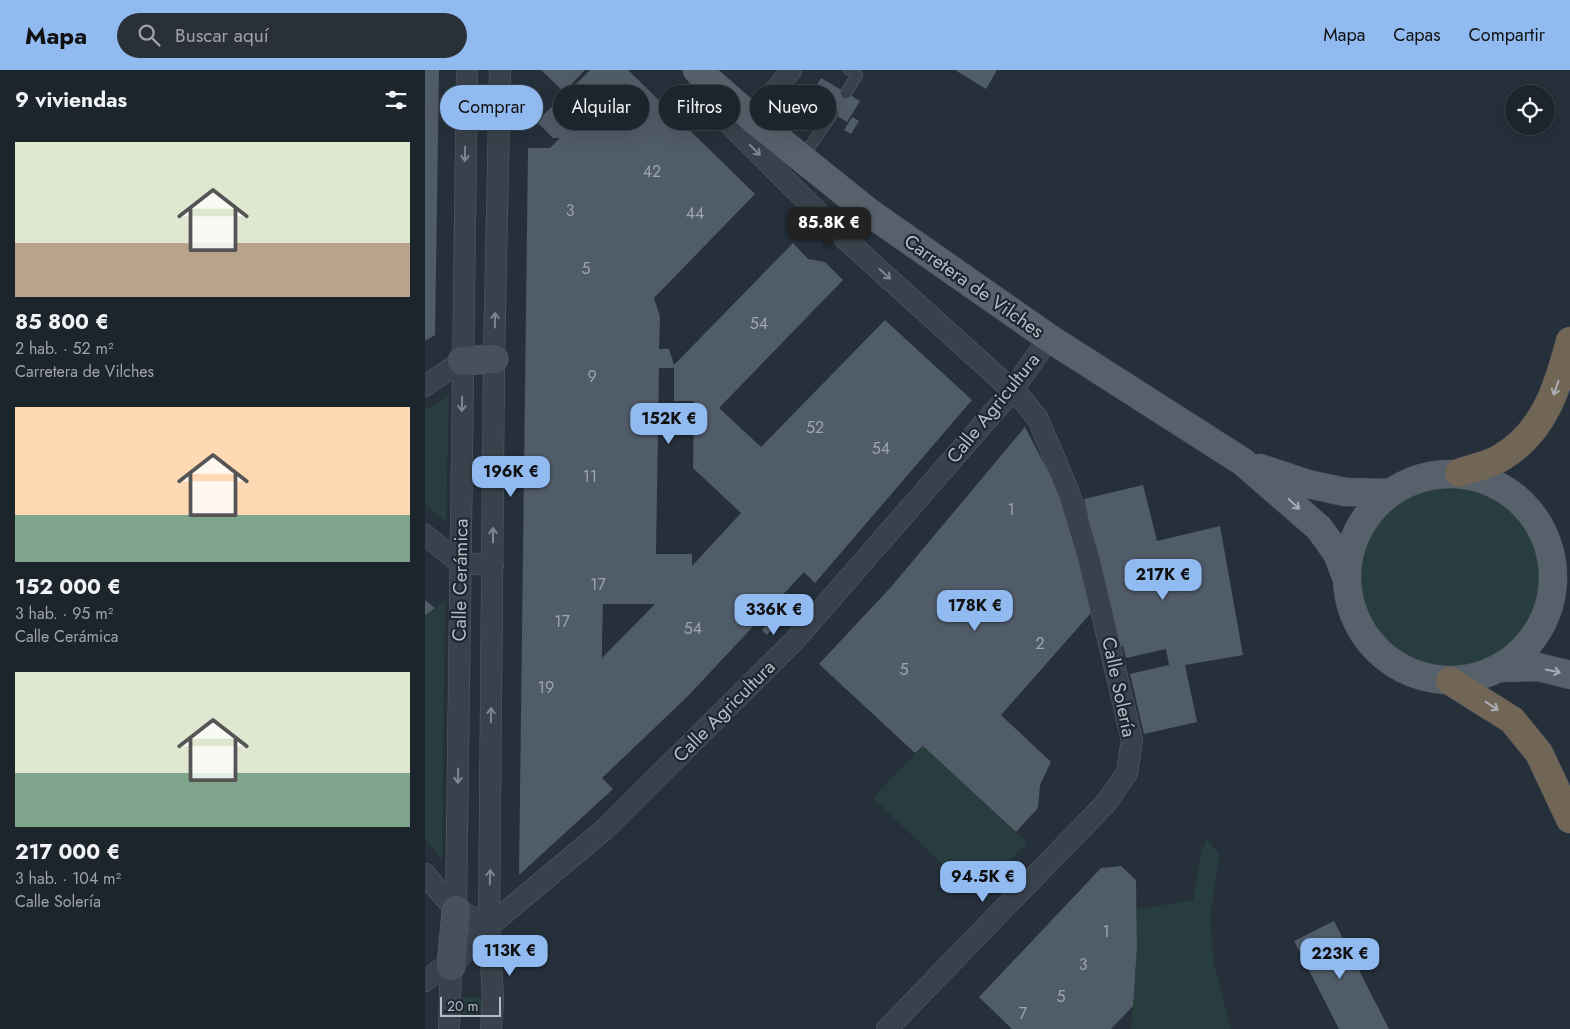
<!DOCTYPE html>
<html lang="es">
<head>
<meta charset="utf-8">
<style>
  :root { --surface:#1c242c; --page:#293038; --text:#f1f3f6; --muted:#a0a4a9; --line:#3a4148; --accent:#90baf0 }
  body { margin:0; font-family:Jost,sans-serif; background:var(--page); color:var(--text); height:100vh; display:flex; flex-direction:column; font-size:19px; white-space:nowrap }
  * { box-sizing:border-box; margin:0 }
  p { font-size:16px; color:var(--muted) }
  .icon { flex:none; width:28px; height:28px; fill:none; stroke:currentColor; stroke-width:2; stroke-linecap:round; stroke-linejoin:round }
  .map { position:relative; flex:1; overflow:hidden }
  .drawer { display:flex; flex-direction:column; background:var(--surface); width:425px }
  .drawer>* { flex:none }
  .top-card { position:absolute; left:15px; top:15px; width:475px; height:45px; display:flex; gap:10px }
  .buttons { position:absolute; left:1080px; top:15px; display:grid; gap:10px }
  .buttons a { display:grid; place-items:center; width:50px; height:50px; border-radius:50%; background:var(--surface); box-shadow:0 5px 20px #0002,0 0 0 1px var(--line); font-size:25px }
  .scale { position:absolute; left:15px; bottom:12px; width:61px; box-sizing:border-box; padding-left:5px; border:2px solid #b5bdc7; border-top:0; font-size:14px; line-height:18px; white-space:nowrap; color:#b5bdc7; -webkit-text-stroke:4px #1e2731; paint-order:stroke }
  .price { position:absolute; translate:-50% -42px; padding:0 11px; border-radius:10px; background:var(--accent); color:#111; font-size:16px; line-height:32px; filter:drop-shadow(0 1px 2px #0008) }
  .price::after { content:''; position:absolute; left:50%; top:30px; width:15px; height:11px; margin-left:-8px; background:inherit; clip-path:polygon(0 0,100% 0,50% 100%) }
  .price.current { background:#222; color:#fff }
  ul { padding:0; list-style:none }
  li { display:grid; align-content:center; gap:10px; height:265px; padding:0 15px }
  li span { display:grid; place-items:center; height:155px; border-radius:0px; color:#555 }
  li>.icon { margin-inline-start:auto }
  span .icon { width:90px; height:90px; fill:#fffc; stroke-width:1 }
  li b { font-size:21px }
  h2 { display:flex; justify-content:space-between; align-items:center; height:60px; padding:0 15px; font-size:21px }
  .tag { padding:0 18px; border-radius:22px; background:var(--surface); box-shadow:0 5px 20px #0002,0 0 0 1px var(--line); font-size:18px; line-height:45px }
  .tag.current { background:var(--accent); color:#111 }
  header { display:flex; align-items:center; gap:30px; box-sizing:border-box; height:70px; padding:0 25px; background:var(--accent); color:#111 }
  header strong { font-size:24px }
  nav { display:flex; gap:28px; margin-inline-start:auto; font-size:18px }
  .search { width:350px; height:45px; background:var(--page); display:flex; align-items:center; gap:12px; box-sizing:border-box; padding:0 18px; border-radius:28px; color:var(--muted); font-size:19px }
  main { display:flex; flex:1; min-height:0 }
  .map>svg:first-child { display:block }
</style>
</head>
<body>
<header>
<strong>Mapa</strong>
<div class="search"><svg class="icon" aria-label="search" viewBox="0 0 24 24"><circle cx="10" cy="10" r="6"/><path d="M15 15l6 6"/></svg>Buscar aquí</div>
<nav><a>Mapa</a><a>Capas</a><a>Compartir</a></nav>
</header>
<main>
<section class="drawer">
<h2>9 viviendas<svg class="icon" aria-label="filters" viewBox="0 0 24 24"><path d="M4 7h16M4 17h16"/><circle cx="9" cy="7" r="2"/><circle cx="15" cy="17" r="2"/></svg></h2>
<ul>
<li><span style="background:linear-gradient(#dfe7d0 65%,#b9a48a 0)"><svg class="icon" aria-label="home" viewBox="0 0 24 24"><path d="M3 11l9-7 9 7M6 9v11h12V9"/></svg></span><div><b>85 800 €</b><p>2 hab. · 52 m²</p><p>Carretera de Vilches</p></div></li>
<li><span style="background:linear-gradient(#ffd9b3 70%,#7fa58c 0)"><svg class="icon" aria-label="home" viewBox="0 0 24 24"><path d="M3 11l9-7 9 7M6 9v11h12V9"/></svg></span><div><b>152 000 €</b><p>3 hab. · 95 m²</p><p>Calle Cerámica</p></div></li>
<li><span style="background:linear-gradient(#dfe7d0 65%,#7fa58c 0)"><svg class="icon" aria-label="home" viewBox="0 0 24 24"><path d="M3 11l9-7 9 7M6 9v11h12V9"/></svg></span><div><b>217 000 €</b><p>3 hab. · 104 m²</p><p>Calle Solería</p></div></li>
</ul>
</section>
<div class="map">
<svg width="1145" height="959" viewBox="0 0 1145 959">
  <rect width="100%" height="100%" fill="#25303b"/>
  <path fill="#283d3d" d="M 24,325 L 21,452 L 0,434 L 0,340 Z
    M935 507a90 90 0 1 1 180 0a90 90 0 1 1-180 0Z
    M 20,531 L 17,791 L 0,769 L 0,545 Z
    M 498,676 L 602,773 L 551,826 L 448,728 Z
    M 782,769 L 794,785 L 785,849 L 789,894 L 806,959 L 706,959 L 712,877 L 712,839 L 768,830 L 777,780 Z
    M 32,928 L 60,928 L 60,939 L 54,944 L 37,944 L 32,939 Z"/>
  <path fill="#515c69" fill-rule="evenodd" d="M 0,0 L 14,0 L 10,265 L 0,271 Z
    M 116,0 L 160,0 L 139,22 Z
    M 165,0 L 203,0 L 330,124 L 229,228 L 235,247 L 234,279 L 244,279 L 249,295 L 368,173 L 383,189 L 400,192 L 418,210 L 294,338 L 336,377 L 460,250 L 547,330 L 390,513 L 379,502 L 263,626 L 177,708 L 188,719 L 94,805 L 103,78 L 125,78 L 135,68 L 128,68 L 112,52 L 126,37 L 146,56 L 157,45 L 144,32 L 149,27 L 143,22 ZM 234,298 L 249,298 L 249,331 L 269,331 L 268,398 L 316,443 L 267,496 L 267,484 L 231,484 ZM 178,534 L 230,534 L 177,588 L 177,569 Z
    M 530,0 L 572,0 L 561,19 Z
    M 396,8 L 435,31 L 422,52 L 384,28 Z
    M 427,47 L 434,51 L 426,64 L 419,60 Z
    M 600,357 L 638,430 L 666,543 L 576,645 L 626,692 L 615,715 L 613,738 L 591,762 L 498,676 L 490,683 L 394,594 L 466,517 Z
    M 718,415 L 732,471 L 795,456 L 818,585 L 760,595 L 772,652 L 719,664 L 705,604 L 744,595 L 741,579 L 701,588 L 698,576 L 693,577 L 659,429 Z
    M 0,530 L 10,538 L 0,545 Z
    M 350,545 L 355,550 L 342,565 L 337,560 Z
    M 696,796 L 711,810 L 712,877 L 708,936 L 686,959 L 587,959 L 554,927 L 676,798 Z
    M 909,851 L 964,959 L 914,959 L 869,871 Z"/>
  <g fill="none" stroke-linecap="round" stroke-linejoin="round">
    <defs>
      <path id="lane" d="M 421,23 L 432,5 L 424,0
        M 377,88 L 408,43"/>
      <path id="street" d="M 271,2 L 290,40 L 419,168 L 596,328 L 613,349 L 644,423 L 663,485 L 707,670 L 702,703 L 681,733 L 462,959
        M 328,49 L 366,0
        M 0,316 L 37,291
        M 0,465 L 35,493 L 68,495
        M 0,804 C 24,835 29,839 64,856
        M 31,840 L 42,0
        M 0,911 L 16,899 L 26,896 L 64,856 L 180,759 L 369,571 L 587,321 L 624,268
        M 24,959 L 26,896
        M 66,959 L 68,928 L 64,856 L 69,289 L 75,0"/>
      <path id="secondary" d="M 37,291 L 69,289
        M 26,896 L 31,840"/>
      <path id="primary" d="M 272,0 L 328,49 L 445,143 L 624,268 L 818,392 L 894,458 L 912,483 L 921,507
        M 835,398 L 883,414 L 920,422 L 965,423
        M922 507a103 103 0 1 1 206 0a103 103 0 1 1-206 0Z
        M 1077,598 L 1113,597 L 1145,605"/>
      <path id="highway" d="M 1034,403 C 1048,398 1065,395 1077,387 C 1120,361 1133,316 1145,271
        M 1025,611 L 1087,650 L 1114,683 L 1145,749"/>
    </defs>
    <use href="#lane" stroke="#57606a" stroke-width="12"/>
    <use href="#street" stroke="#57606a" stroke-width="22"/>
    <use href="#secondary" stroke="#57606a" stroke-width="29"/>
    <use href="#primary" stroke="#424b55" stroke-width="29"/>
    <use href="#highway" stroke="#444d57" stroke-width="29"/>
    <use href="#lane" stroke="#39424c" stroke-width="11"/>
    <use href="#street" stroke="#39424c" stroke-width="21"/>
    <use href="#secondary" stroke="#47515e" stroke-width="28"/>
    <use href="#primary" stroke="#57616c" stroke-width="28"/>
    <use href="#highway" stroke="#716556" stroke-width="28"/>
  </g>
  <defs><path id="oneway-shaft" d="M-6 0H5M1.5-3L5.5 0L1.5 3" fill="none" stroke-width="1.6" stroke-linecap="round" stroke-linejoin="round" transform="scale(1.25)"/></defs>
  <g stroke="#7d8690">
    <use href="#oneway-shaft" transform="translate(330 80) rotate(45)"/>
    <use href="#oneway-shaft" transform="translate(40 84) rotate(91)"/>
    <use href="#oneway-shaft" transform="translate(460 204) rotate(42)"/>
    <use href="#oneway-shaft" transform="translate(70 250) rotate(-89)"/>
    <use href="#oneway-shaft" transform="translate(37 334) rotate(91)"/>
    <use href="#oneway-shaft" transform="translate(68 465) rotate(-90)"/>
    <use href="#oneway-shaft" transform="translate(66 645) rotate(-89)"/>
    <use href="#oneway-shaft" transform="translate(33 706) rotate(91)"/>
    <use href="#oneway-shaft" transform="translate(65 807) rotate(-89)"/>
  </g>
  <g stroke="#abb0b6">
    <use href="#oneway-shaft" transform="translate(1131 318) rotate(110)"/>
    <use href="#oneway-shaft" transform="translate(1067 636) rotate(33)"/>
  </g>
  <g stroke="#a2abb5">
    <use href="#oneway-shaft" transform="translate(869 434) rotate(43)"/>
    <use href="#oneway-shaft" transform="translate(1128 601) rotate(12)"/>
  </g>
  <g text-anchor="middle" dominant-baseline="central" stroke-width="4.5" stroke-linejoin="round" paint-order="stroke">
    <g font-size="16" fill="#9ca5b0">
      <text x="227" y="101">42</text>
      <text x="145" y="140">3</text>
      <text x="270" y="143">44</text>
      <text x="161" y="198">5</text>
      <text x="334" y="253">54</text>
      <text x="167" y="306">9</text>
      <text x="390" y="357">52</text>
      <text x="456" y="378">54</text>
      <text x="165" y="406">11</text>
      <text x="586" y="439">1</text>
      <text x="173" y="514">17</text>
      <text x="137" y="551">17</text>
      <text x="268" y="558">54</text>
      <text x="615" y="573">2</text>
      <text x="479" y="599">5</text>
      <text x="121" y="617">19</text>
      <text x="681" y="861">1</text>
      <text x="658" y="894">3</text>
      <text x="636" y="926">5</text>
      <text x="598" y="943">7</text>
    </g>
    <g font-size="19" fill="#b5bdc7" stroke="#1e2731">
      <text transform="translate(549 216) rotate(35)">Carretera de Vilches</text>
      <text transform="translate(568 338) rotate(-51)">Calle Agricultura</text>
      <text transform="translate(35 510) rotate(-89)">Calle Cerámica</text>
      <text transform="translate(694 617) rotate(78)">Calle Solería</text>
      <text transform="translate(299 641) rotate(-45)">Calle Agricultura</text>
    </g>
  </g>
</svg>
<div class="buttons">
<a><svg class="icon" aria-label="locate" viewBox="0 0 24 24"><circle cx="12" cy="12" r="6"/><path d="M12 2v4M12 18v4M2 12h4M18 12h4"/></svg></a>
</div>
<div class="scale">20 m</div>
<b class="price current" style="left:404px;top:179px">85.8K €</b>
<b class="price" style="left:244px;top:375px">152K €</b>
<b class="price" style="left:86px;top:428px">196K €</b>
<b class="price" style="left:738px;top:531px">217K €</b>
<b class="price" style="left:550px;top:562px">178K €</b>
<b class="price" style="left:349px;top:566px">336K €</b>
<b class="price" style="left:558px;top:833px">94.5K €</b>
<b class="price" style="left:85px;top:907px">113K €</b>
<b class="price" style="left:915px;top:910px">223K €</b>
<div class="top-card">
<a class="tag current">Comprar</a>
<a class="tag">Alquilar</a>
<a class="tag">Filtros</a>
<a class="tag">Nuevo</a>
</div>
</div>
</main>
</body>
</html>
